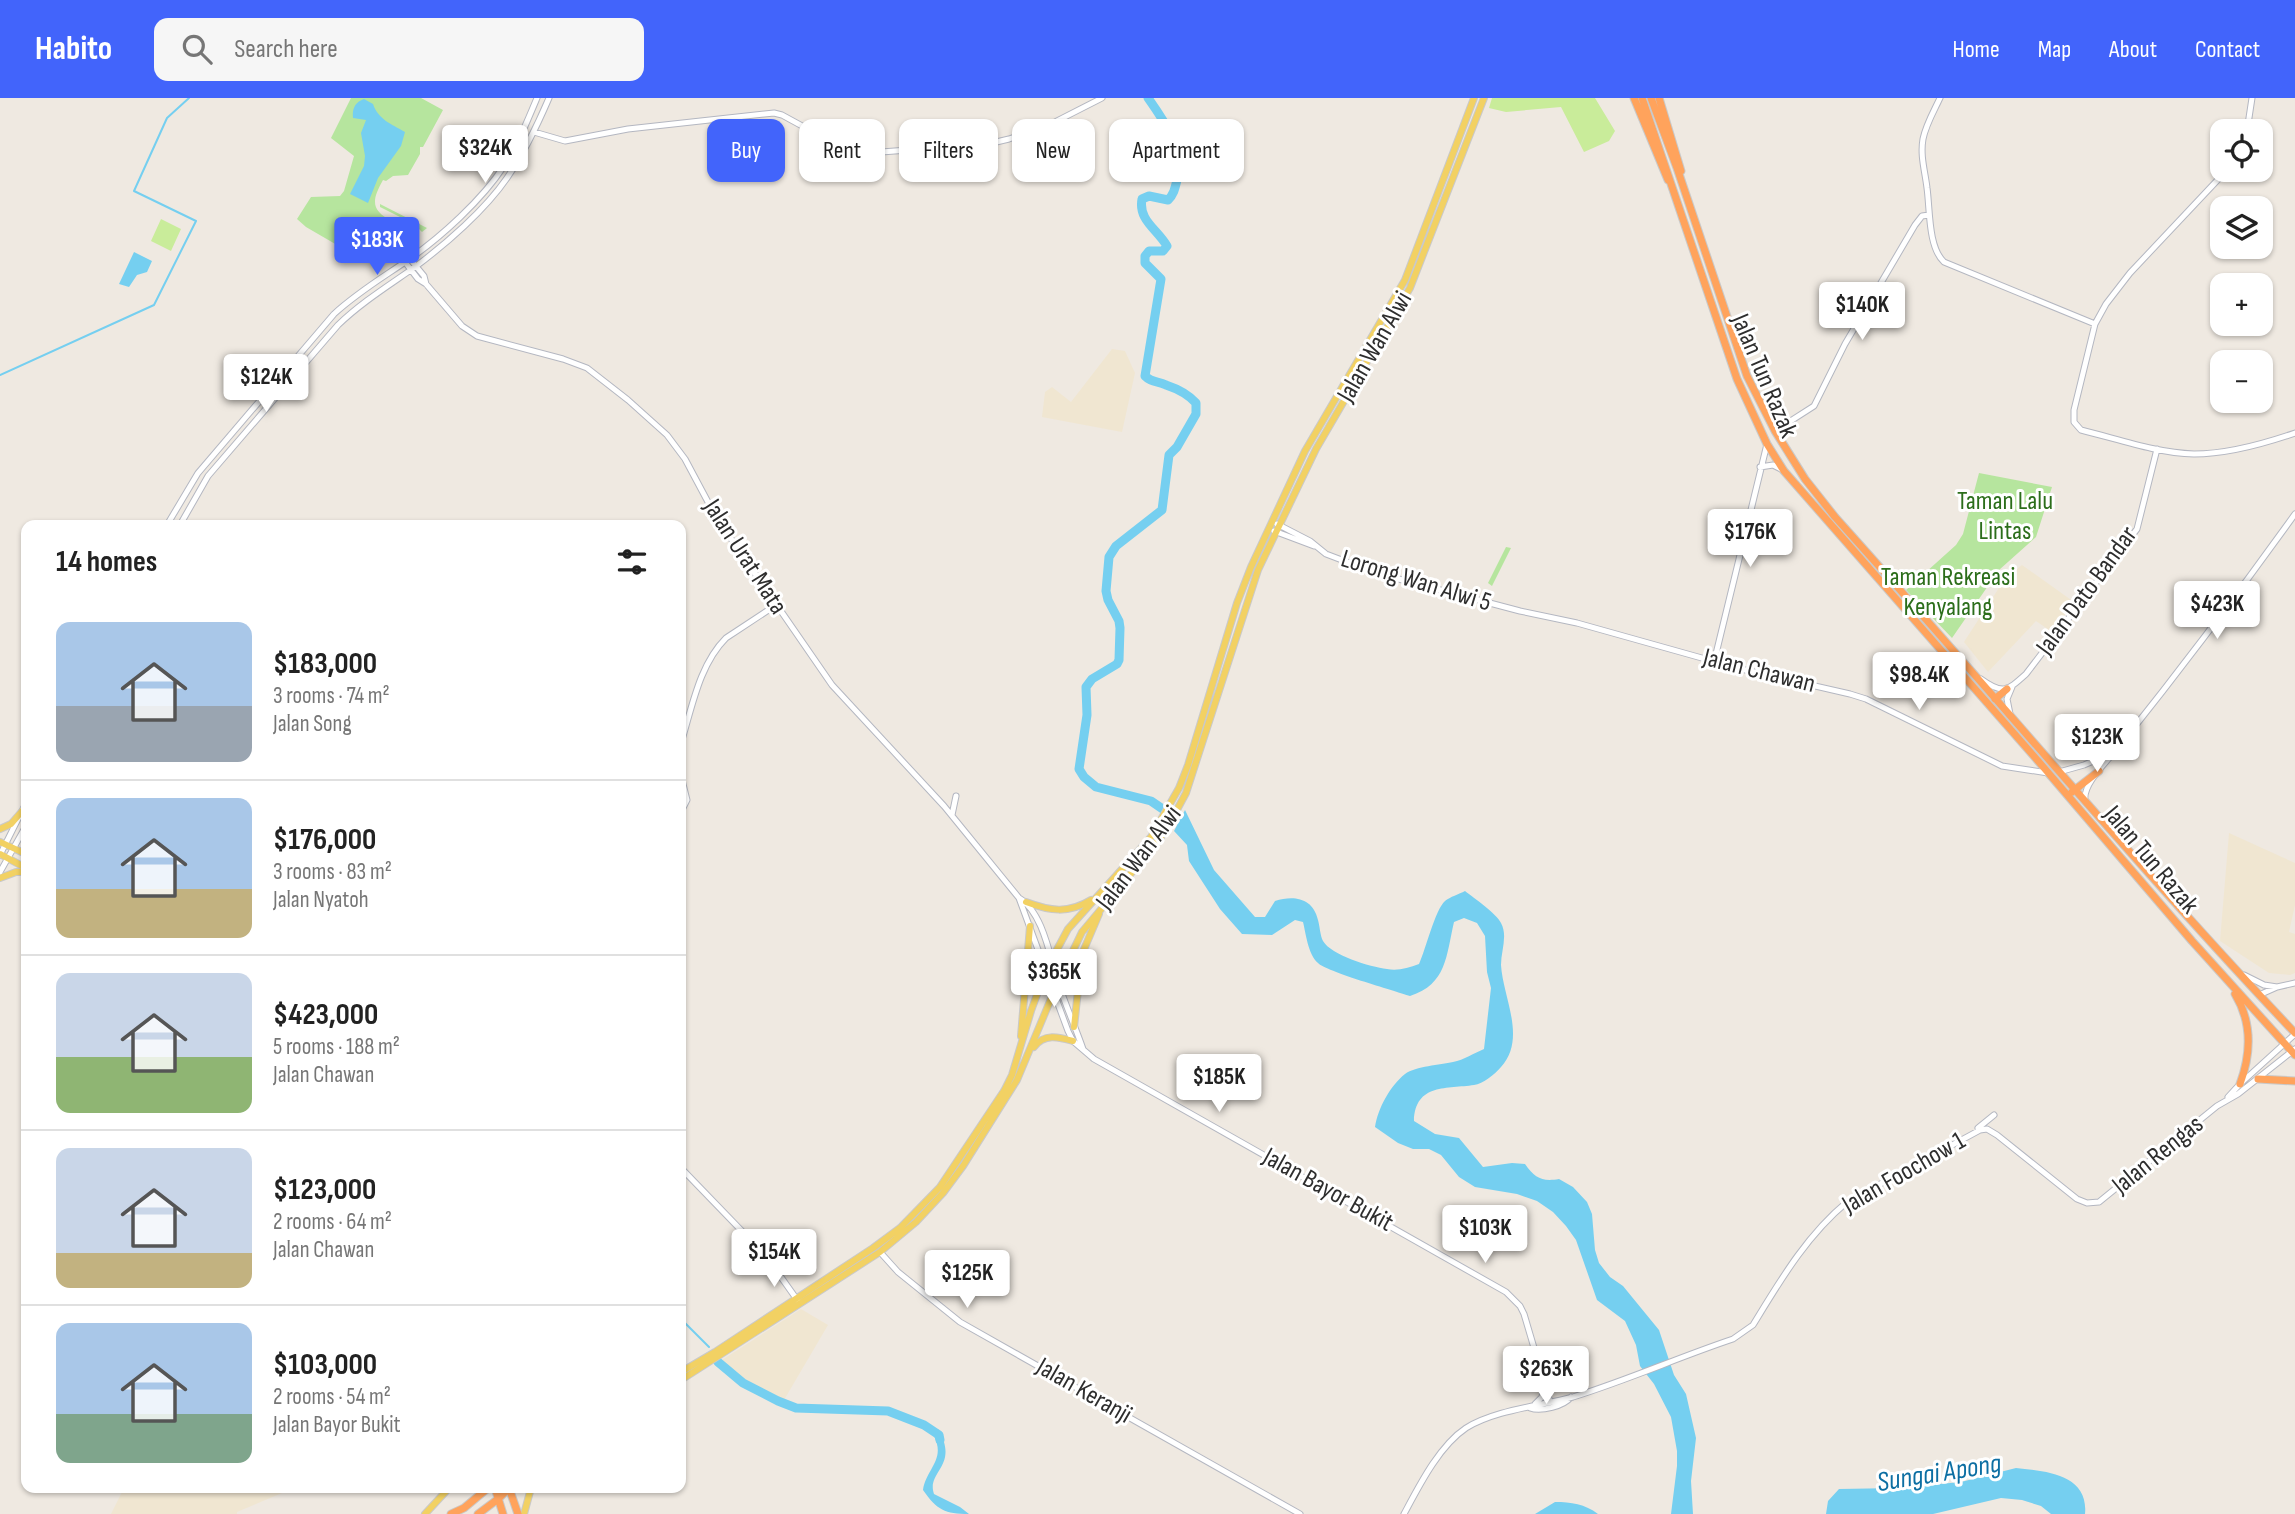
<!DOCTYPE html>
<html lang="en">
<head>
<meta charset="utf-8">
<style>
  :root { --surface:#fff; --page:#f6f6f6; --text:#222; --muted:#767676; --line:#e0e0e0; --accent:#4264fb }
  body { margin:0; font-family:"Sofia Sans Condensed",sans-serif; background:var(--page); color:var(--text); height:100vh; display:flex; flex-direction:column; font-size:26px; white-space:nowrap }
  * { box-sizing:border-box; margin:0 }
  p { font-size:23px; color:var(--muted) }
  .icon { flex:none; width:38px; height:38px; fill:none; stroke:currentColor; stroke-width:2; stroke-linecap:round; stroke-linejoin:round }
  .map { position:relative; flex:1; overflow:hidden }
  .details { position:absolute; left:21px; top:422px; width:665px; height:973px; display:flex; flex-direction:column; background:var(--surface); border-radius:14px; box-shadow:0 2px 5px #0004 }
  .details>* { flex:none }
  .guide { position:absolute; left:707px; top:21px; width:665px; height:63px; display:flex; gap:14px }
  .tools { position:absolute; left:2210px; top:21px; display:grid; gap:14px }
  .tools a { display:grid; place-items:center; width:63px; height:63px; border-radius:14px; background:var(--surface); box-shadow:0 2px 5px #0004; font-size:35px }
  .price { position:absolute; translate:-50% -60px; padding:0 16px; border-radius:7px; background:#fff; color:#222; font-size:23px; line-height:46px; filter:drop-shadow(0 2px 4px #0008) }
  .price::after { content:''; position:absolute; left:50%; top:42px; width:21px; height:16px; margin-left:-10px; background:inherit; clip-path:polygon(0 0,100% 0,50% 100%) }
  .price.on { background:var(--accent); color:#fff }
  ul { padding:0; list-style:none }
  li { display:flex; align-items:center; gap:21px; height:175px; padding:0 35px }
  li+li { border-top:2px solid var(--line) }
  li span { display:grid; place-items:center; flex:none; width:196px; height:140px; border-radius:14px; color:#555 }
  li>.icon { margin-inline-start:auto }
  span .icon { width:84px; height:84px; fill:#fffc; stroke-width:1 }
  li b { font-size:30px }
  h2 { display:flex; justify-content:space-between; align-items:center; height:84px; padding:0 35px; font-size:30px }
  .tag { padding:0 24px; border-radius:14px; background:var(--surface); box-shadow:0 2px 5px #0004; font-size:24px; line-height:63px }
  .tag.on { background:var(--accent); color:#fff }
  header { display:flex; align-items:center; gap:42px; box-sizing:border-box; height:98px; padding:0 35px; background:var(--accent); color:#fff }
  header strong { font-size:33px }
  nav { display:flex; gap:38px; margin-inline-start:auto; font-size:24px }
  .search { width:490px; height:63px; background:var(--page); display:flex; align-items:center; gap:18px; box-sizing:border-box; padding:0 24px; border-radius:14px; color:var(--muted); font-size:26px }
  .map>svg:first-child { display:block }
</style>
</head>
<body>
<header>
<strong>Habito</strong>
<div class="search"><svg class="icon" aria-label="search" viewBox="0 0 24 24"><circle cx="10" cy="10" r="6"/><path d="M15 15l6 6"/></svg>Search here</div>
<nav><a>Home</a><a>Map</a><a>About</a><a>Contact</a></nav>
</header>
<div class="map">
<svg width="2295" height="1416" viewBox="0 0 2295 1416">
  <rect width="100%" height="100%" fill="#efe9e1"/>
  <path fill="#f0e6d1" d="M 1112,251 L 1125,253 L 1135,275 L 1122,334 L 1042,319 L 1045,294 L 1052,289 L 1071,304 Z
    M 2022,467 L 2074,504 L 2052,534 L 2036,523 L 1988,574 L 1964,544 L 2006,479 Z
    M 2229,735 L 2295,765 L 2295,807 L 2289,834 L 2295,836 L 2295,875 L 2290,877 L 2269,875 L 2220,843 Z
    M 801,1211 L 828,1227 L 784,1302 L 746,1282 L 722,1262 Z
    M 124,1390 L 294,1390 L 237,1414 L 237,1416 L 111,1416 Z"/>
  <path fill="#b6e59e" d="M 351,0 L 421,0 L 443,12 L 423,49 L 420,49 L 420,56 L 408,77 L 393,78 L 386,83 L 383,82 C 372,102 370,112 392,123 L 394,127 L 387,140 L 379,144 L 368,165 L 306,129 L 297,121 L 311,99 L 340,98 L 344,93 L 354,58 L 331,40 Z
    M 380,106 L 427,130 L 422,134 L 414,126 L 380,109 Z
    M 1979,375 L 2052,389 L 2036,439 L 1999,472 L 1952,540 L 1906,492 L 1956,447 L 1963,436 Z
    M 1506,449 L 1511,450 L 1492,488 L 1488,485 Z"/>
  <path fill="#c9ec9a" d="M 1492,0 L 1595,0 L 1615,33 L 1609,43 L 1584,54 L 1561,9 L 1506,14 L 1489,10 Z
    M 161,121 L 181,131 L 171,153 L 151,143 Z"/>
  <path fill="#75cff0" d="M 364,1 L 373,6 C 378,21 391,26 405,34 L 401,48 L 378,80 L 368,105 L 350,96 L 364,68 L 365,58 L 361,35 L 366,22 L 353,20 C 352,11 355,4 364,1 Z
    M 134,154 L 152,163 L 147,174 L 137,177 L 129,189 L 119,186 Z
    M 1185,712 L 1214,772 L 1255,819 L 1265,819 L 1275,803 C 1294,797 1313,800 1318,822 C 1320,829 1320,837 1323,843 C 1331,857 1370,869 1387,871 C 1398,873 1408,870 1419,866 C 1426,851 1435,812 1445,803 C 1450,799 1459,796 1465,793 C 1474,800 1497,816 1501,825 C 1508,838 1501,853 1501,867 C 1503,900 1527,940 1501,969 C 1495,976 1483,986 1474,987 C 1448,991 1415,985 1414,1023 L 1435,1036 L 1459,1040 L 1483,1069 L 1512,1065 L 1525,1066 C 1535,1080 1542,1084 1559,1081 L 1573,1089 L 1587,1104 L 1592,1116 L 1595,1152 L 1599,1165 L 1610,1179 L 1623,1188 L 1659,1232 L 1674,1277 L 1686,1296 L 1696,1340 L 1691,1383 L 1693,1416 L 1671,1416 L 1677,1368 L 1677,1353 L 1671,1319 L 1654,1286 L 1640,1268 L 1636,1247 L 1625,1223 L 1597,1202 L 1576,1142 L 1566,1128 L 1553,1114 L 1537,1103 L 1517,1096 L 1475,1089 L 1459,1079 L 1441,1057 L 1429,1051 L 1413,1051 L 1398,1045 L 1375,1029 C 1378,1010 1390,988 1405,976 C 1416,968 1440,967 1453,964 C 1464,962 1474,955 1484,951 L 1491,890 L 1487,874 L 1485,838 L 1477,825 L 1464,820 L 1454,824 C 1446,858 1447,886 1410,898 C 1395,893 1325,873 1318,865 C 1308,856 1306,836 1303,824 L 1295,822 L 1272,837 L 1242,836 L 1220,811 L 1189,763 L 1187,747 L 1174,733 Z
    M 938,1331 C 960,1368 926,1373 934,1396 L 960,1409 L 969,1416 C 945,1416 937,1412 923,1392 C 926,1371 946,1362 934,1338 Z
    M 2016,1370 C 2045,1373 2089,1376 2085,1416 L 2051,1416 L 2041,1408 L 2022,1402 L 2001,1400 L 1933,1416 L 1826,1416 L 1828,1403 L 1839,1391 L 1897,1390 L 1961,1384 Z
    M 1555,1404 C 1571,1404 1585,1406 1598,1416 L 1535,1416 Z"/>
  <g fill="none" stroke-linecap="round" stroke-linejoin="round">
    <path stroke="#75cff0" stroke-width="2" d="M 0,277 L 154,207 L 196,123 L 134,93 L 167,20 L 189,0
      M 681,1221 L 709,1249"/>
    <path stroke="#75cff0" stroke-width="9" d="M 1148,0 C 1165,24 1184,51 1177,82 C 1175,90 1174,96 1168,102 L 1149,98 L 1142,101 C 1138,122 1157,131 1167,148 L 1163,153 L 1149,153 L 1145,158 L 1145,165 L 1161,181 L 1145,278 C 1152,285 1158,283 1166,287 C 1178,291 1188,296 1196,305 L 1196,316 L 1177,349 L 1169,357 L 1162,412 L 1116,448 L 1109,459 L 1106,493 L 1108,502 L 1119,523 L 1120,530 L 1119,562 L 1117,566 L 1092,581 L 1086,589 L 1087,617 L 1079,671 L 1084,679 L 1096,689 L 1151,703 L 1186,727 L 1188,730
      M 718,1264 L 743,1285 L 778,1303 L 796,1310 L 888,1313 L 924,1327 L 939,1337 L 940,1342"/>
    <defs>
      <path id="secondary" d="M 1940,0 C 1934,13 1926,26 1923,41 C 1920,58 1925,73 1927,90 C 1930,111 1928,149 1944,164 L 2095,226
        M 2247,33 L 2252,0
        M 534,34 L 565,43 L 628,31 L 774,15 L 782,17 L 848,53 L 868,55 L 988,46 L 1009,41 L 1049,27 L 1102,0
        M 2227,72 L 2130,175 L 2106,206 L 2095,226 L 2074,312 L 2074,324 L 2081,332 C 2118,341 2156,355 2194,356 C 2225,356 2266,345 2295,335
        M 410,161 L 424,178 L 426,186
        M 405,164 L 418,181 L 426,186 L 462,228 L 477,238 L 563,261 L 587,270 L 628,302 L 667,337 L 685,361 L 716,419 L 832,587 L 944,708 L 1019,800 C 1043,814 1050,859 1058,884 C 1065,906 1075,928 1083,951
        M 1775,333 L 1814,308 L 1845,246 L 1915,127 L 1922,118 L 1929,117
        M 1760,369 L 1773,367 L 1781,371
        M 1277,426 L 1310,443 L 1326,456 L 1376,475 L 1520,513 L 1577,525 L 1741,571 L 1850,596 L 1866,601 L 2002,668 L 2048,675
        M 167,427 L 198,375 L 334,216 C 358,194 382,180 408,162 C 441,139 482,102 504,68 C 518,46 527,24 537,0
        M 180,427 L 208,378 L 338,227 C 362,204 388,188 415,169 C 446,146 485,112 507,80 C 524,55 537,28 549,0
        M 1274,433 L 1314,448
        M 1714,564 L 1767,346
        M 1981,581 C 2003,597 2007,593 2026,576 L 2137,431 L 2157,351
        M 2010,616 L 2007,601 L 2012,589
        M 681,645 C 692,610 699,567 726,540 L 776,507
        M 2059,674 L 2084,667 L 2114,654
        M 681,678 L 687,702 L 681,714
        M 2085,703 C 2082,685 2111,660 2121,646 C 2181,571 2239,494 2295,416
        M 952,717 L 956,698
        M 0,757 L 26,705
        M 0,774 L 26,728
        M 1019,800 L 1068,933 L 1073,943 L 1094,961 L 1506,1194 L 1520,1208 L 1524,1216 L 1550,1304
        M 2244,877 L 2264,887 L 2277,889
        M 2259,897 L 2277,889 L 2295,885
        M 2228,999 L 2240,986 L 2295,936
        M 1978,1030 L 1994,1017
        M 681,1070 L 766,1158 L 798,1203
        M 880,1154 L 898,1174 L 960,1224 L 1300,1416
        M 1535,1306 L 1542,1299 L 1544,1287
        M 1530,1310 C 1541,1314 1564,1308 1571,1299
        M 1404,1416 C 1419,1388 1439,1348 1466,1330 C 1495,1312 1540,1308 1573,1299 C 1628,1282 1679,1259 1733,1241 L 1753,1227 C 1780,1183 1806,1138 1847,1104 L 1980,1032 L 1987,1031 L 1997,1037 L 2077,1101 L 2087,1105 L 2099,1104 L 2217,1008 L 2238,996 L 2295,951"/>
      <path id="primary" d="M 0,731 L 11,726 L 24,711
        M 0,744 L 26,756
        M 0,756 L 26,770
        M 0,780 L 16,774 L 26,774
        M 1026,804 C 1050,813 1068,816 1091,802
        M 1074,929 L 1082,856 L 1099,816
        M 1021,938 L 1030,828
        M 1034,949 C 1044,935 1059,939 1073,943
        M 681,1274 L 715,1254 L 873,1150 L 900,1130 L 940,1089 L 1004,993 L 1012,977 L 1031,913 L 1046,872 L 1068,831 L 1151,739 L 1179,690 L 1188,667 L 1237,505 L 1251,469 L 1305,353 L 1405,182 L 1474,0
        M 681,1282 L 880,1154 L 916,1124 L 943,1095 L 963,1068 L 1017,982 L 1058,884 L 1082,834 L 1154,748 L 1166,732 L 1186,695 L 1258,472 L 1316,351 L 1410,190 L 1484,0
        M 425,1416 L 449,1390
        M 524,1416 L 531,1390"/>
      <path id="highway" d="M 1634,0 L 1668,82
        M 1642,0 L 1737,281 L 1767,346 L 1784,373 L 2039,664 L 2192,843 L 2295,957
        M 1651,0 L 1677,70 L 1747,278 L 1775,333 L 1805,381 L 1835,419 C 1989,590 2136,767 2295,935
        M 1659,0 L 1681,73
        M 1995,601 L 2007,591
        M 2072,694 L 2099,673
        M 2235,896 C 2252,924 2251,956 2240,986
        M 2258,981 L 2295,983
        M 495,1390 L 503,1416
        M 509,1390 L 518,1416
        M 451,1416 L 464,1410 L 488,1390
        M 478,1416 L 498,1401 L 509,1390"/>
    </defs>
    <use href="#secondary" stroke="#b4b7c1" stroke-width="7"/>
    <use href="#primary" stroke="#c9c9c9" stroke-width="8"/>
    <use href="#highway" stroke="#c9c9c9" stroke-width="9"/>
    <use href="#secondary" stroke="#fff" stroke-width="5"/>
    <use href="#primary" stroke="#f2d163" stroke-width="6"/>
    <use href="#highway" stroke="#ffa35c" stroke-width="7"/>
  </g>
  <g text-anchor="middle" dominant-baseline="central" stroke-width="6" stroke-linejoin="round" paint-order="stroke">
    <g font-size="26" fill="#2e2e2e" stroke="#fff">
      <text transform="translate(1375 249) rotate(-60)">Jalan Wan Alwi</text>
      <text transform="translate(1764 278) rotate(67)">Jalan Tun Razak</text>
      <text transform="translate(745 459) rotate(57)">Jalan Urat Mata</text>
      <text transform="translate(1416 483) rotate(17)">Lorong Wan Alwi 5</text>
      <text transform="translate(2087 493) rotate(-54)">Jalan Dato Bandar</text>
      <text transform="translate(1759 573) rotate(14)">Jalan Chawan</text>
      <text transform="translate(1139 760) rotate(-53)">Jalan Wan Alwi</text>
      <text transform="translate(2151 762) rotate(50)">Jalan Tun Razak</text>
      <text transform="translate(2158 1057) rotate(-39)">Jalan Rengas</text>
      <text transform="translate(1904 1075) rotate(-30)">Jalan Foochow 1</text>
      <text transform="translate(1328 1092) rotate(29)">Jalan Bayor Bukit</text>
      <text transform="translate(1084 1293) rotate(30)">Jalan Keranji</text>
    </g>
    <g font-size="26" fill="#2c6e1b" stroke="#fff">
      <text x="2005" y="403">Taman Lalu<tspan x="2005" dy="30">Lintas</tspan></text>
      <text x="1948" y="479">Taman Rekreasi<tspan x="1948" dy="30">Kenyalang</tspan></text>
    </g>
    <g font-size="28" font-style="italic" fill="#0d6fa3" stroke="#fff">
      <text transform="translate(1939 1375) rotate(-9)">Sungai Apong</text>
    </g>
  </g>
</svg>
<div class="tools">
<a><svg class="icon" aria-label="locate" viewBox="0 0 24 24"><circle cx="12" cy="12" r="6"/><path d="M12 2v4M12 18v4M2 12h4M18 12h4"/></svg></a>
<a><svg class="icon" aria-label="layers" viewBox="0 0 24 24"><path d="M12 4l9 5-9 5-9-5zM3 14l9 5 9-5"/></svg></a>
<a>+</a>
<a>−</a>
</div>
<b class="price" style="left:485px;top:87px">$324K</b>
<b class="price on" style="left:377px;top:179px">$183K</b>
<b class="price" style="left:1862px;top:244px">$140K</b>
<b class="price" style="left:266px;top:316px">$124K</b>
<b class="price" style="left:1750px;top:471px">$176K</b>
<b class="price" style="left:2217px;top:543px">$423K</b>
<b class="price" style="left:1919px;top:614px">$98.4K</b>
<b class="price" style="left:2097px;top:676px">$123K</b>
<b class="price" style="left:1054px;top:911px">$365K</b>
<b class="price" style="left:1219px;top:1016px">$185K</b>
<b class="price" style="left:1485px;top:1167px">$103K</b>
<b class="price" style="left:774px;top:1191px">$154K</b>
<b class="price" style="left:967px;top:1212px">$125K</b>
<b class="price" style="left:1546px;top:1308px">$263K</b>
<div class="guide">
<a class="tag on">Buy</a>
<a class="tag">Rent</a>
<a class="tag">Filters</a>
<a class="tag">New</a>
<a class="tag">Apartment</a>
</div>
<section class="details">
<h2>14 homes<svg class="icon" aria-label="filters" viewBox="0 0 24 24"><path d="M4 7h16M4 17h16"/><circle cx="9" cy="7" r="2"/><circle cx="15" cy="17" r="2"/></svg></h2>
<ul>
<li><span style="background:linear-gradient(#a9c7e8 60%,#9aa5b1 0)"><svg class="icon" aria-label="home" viewBox="0 0 24 24"><path d="M3 11l9-7 9 7M6 9v11h12V9"/></svg></span><div><b>$183,000</b><p>3 rooms · 74 m²</p><p>Jalan Song</p></div></li>
<li><span style="background:linear-gradient(#a9c7e8 65%,#c2b280 0)"><svg class="icon" aria-label="home" viewBox="0 0 24 24"><path d="M3 11l9-7 9 7M6 9v11h12V9"/></svg></span><div><b>$176,000</b><p>3 rooms · 83 m²</p><p>Jalan Nyatoh</p></div></li>
<li><span style="background:linear-gradient(#c9d6e8 60%,#8fb573 0)"><svg class="icon" aria-label="home" viewBox="0 0 24 24"><path d="M3 11l9-7 9 7M6 9v11h12V9"/></svg></span><div><b>$423,000</b><p>5 rooms · 188 m²</p><p>Jalan Chawan</p></div></li>
<li><span style="background:linear-gradient(#c9d6e8 75%,#c2b280 0)"><svg class="icon" aria-label="home" viewBox="0 0 24 24"><path d="M3 11l9-7 9 7M6 9v11h12V9"/></svg></span><div><b>$123,000</b><p>2 rooms · 64 m²</p><p>Jalan Chawan</p></div></li>
<li><span style="background:linear-gradient(#a9c7e8 65%,#7fa58c 0)"><svg class="icon" aria-label="home" viewBox="0 0 24 24"><path d="M3 11l9-7 9 7M6 9v11h12V9"/></svg></span><div><b>$103,000</b><p>2 rooms · 54 m²</p><p>Jalan Bayor Bukit</p></div></li>
</ul>
</section>
</div>
</body>
</html>
